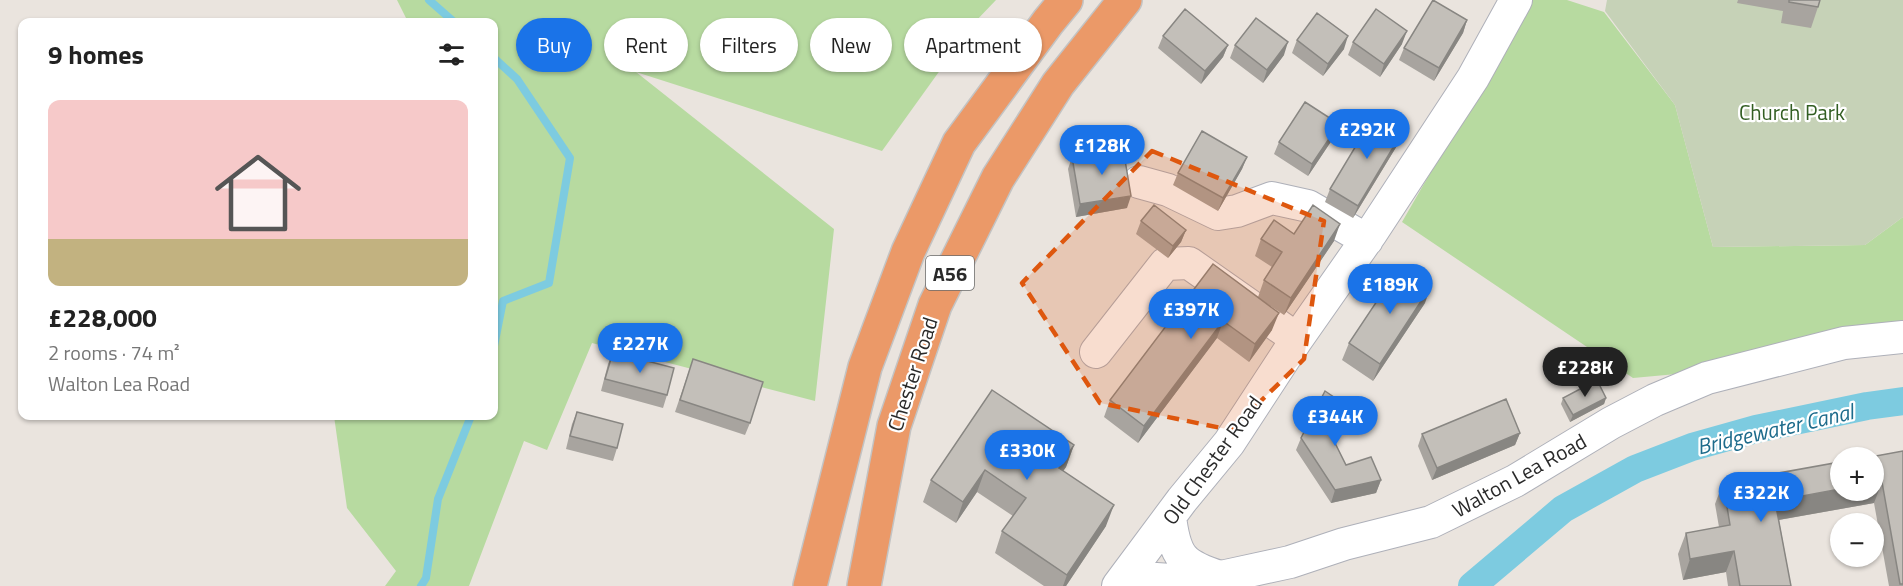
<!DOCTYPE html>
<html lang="en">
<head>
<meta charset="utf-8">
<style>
  :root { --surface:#fff; --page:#f2f2f2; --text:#222; --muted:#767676; --line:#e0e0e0; --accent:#1a73e8 }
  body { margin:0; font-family:"Titillium Web",sans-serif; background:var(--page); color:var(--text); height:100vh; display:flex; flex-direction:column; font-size:22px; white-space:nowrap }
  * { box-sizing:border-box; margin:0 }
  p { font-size:20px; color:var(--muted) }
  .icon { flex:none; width:33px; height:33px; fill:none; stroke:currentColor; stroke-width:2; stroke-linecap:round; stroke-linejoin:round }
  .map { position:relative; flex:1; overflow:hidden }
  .panel { position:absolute; left:18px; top:18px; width:480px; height:402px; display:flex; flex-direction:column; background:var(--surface); border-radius:12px; box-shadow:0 2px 4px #0004 }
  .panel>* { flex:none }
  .banner { position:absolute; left:516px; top:18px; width:570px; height:54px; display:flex; gap:12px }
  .buttons { position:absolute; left:1830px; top:447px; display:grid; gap:12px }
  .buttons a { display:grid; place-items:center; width:54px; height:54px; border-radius:50%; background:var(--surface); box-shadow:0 2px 4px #0004; font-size:30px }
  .price { position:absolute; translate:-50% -51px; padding:0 14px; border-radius:21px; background:var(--accent); color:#fff; font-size:20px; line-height:39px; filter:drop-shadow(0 2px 3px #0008) }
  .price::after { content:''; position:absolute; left:50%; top:36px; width:18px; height:14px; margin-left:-9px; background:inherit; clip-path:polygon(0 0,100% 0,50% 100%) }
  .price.selected { background:#222; color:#fff }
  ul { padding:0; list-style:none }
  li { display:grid; align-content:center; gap:12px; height:318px; padding:0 30px }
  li+li { border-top:2px solid var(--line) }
  li span { display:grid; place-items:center; height:186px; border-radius:12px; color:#555 }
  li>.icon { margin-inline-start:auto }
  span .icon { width:108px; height:108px; fill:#fffc; stroke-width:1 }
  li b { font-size:26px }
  h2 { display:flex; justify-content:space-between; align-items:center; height:72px; padding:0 30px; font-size:26px }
  .pill { padding:0 21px; border-radius:27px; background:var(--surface); box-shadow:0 2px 4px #0004; font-size:21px; line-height:54px }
  .pill.selected { background:var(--accent); color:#fff }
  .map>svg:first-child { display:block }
</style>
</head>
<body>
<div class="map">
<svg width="1903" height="586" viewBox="0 0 1903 586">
  <rect width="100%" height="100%" fill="#eae4de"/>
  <path fill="#b7daa0" d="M 397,0 L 996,0 L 974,23 L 882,151 L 636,72 L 834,229 L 815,401 L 592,343 L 547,450 L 524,441 L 469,586 L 385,586 L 396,571 L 347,508 L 334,416 L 494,416 L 494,22 L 408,22 Z
    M 1530,0 L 1567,0 L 1604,12 L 1675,105 L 1713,247 L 1865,245 L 1903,217 L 1903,353 L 1633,378 L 1402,222 Z"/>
  <path fill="#c6d2b7" d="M 1607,0 L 1903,0 L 1903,217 L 1865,245 L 1713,247 L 1675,105 L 1605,11 Z"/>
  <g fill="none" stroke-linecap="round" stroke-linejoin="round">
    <path stroke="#7dcbe0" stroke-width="8" d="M 429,0 L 454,22
      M 494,58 L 517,79 L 570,158 L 549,283 L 503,301 L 494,346
      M 421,586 L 426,578 L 438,499 L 471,416"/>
    <path stroke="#7dcbe0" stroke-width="28" d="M 1472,586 L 1563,509 L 1635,469 L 1692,447 L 1756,429 L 1867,406 L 1903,401"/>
    <defs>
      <path id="minor" d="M 1139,182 L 1168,190 L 1218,214 L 1237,211 L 1272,198 L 1308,206 L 1367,240
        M 1096,352 L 1165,264 L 1189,263 L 1297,339
        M 1170,517 C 1175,557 1182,565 1220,577
        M 1126,577 L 1171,580 L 1221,577 L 1290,562 L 1344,544 L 1431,522 L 1515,481 L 1611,423 L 1655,400 L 1707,378 L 1844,343 L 1903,337
        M 1118,586 L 1182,500 L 1229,443 L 1297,339 L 1372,232 L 1473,78 L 1516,0"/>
      <path id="highway" d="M 810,586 L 865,367 L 908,252 L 959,143 L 1048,22 L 1066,0
        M 864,586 L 894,426 L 935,305 L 998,178 L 1058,84 L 1125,0"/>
    </defs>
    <use href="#minor" stroke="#aeb0b9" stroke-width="34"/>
    <use href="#highway" stroke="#c3c3c3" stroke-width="36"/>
    <use href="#minor" stroke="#fff" stroke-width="32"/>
    <use href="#highway" stroke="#eb9968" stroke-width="33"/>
  </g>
  <path fill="#a8a49f" d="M 1738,0 L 1820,0 L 1818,7 L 1811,28 L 1781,23 L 1783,11 L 1737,3 Z
    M 1467,20 L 1463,33 L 1434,81 L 1399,60 L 1404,48 Z
    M 1163,36 L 1228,45 L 1223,57 L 1201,84 L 1158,48 Z
    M 1297,40 L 1344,49 L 1323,76 L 1292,53 Z
    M 1353,42 L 1402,44 L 1380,77 L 1348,55 Z
    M 1235,45 L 1284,55 L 1263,83 L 1230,58 Z
    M 1334,137 L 1308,176 L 1274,154 L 1279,142 Z
    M 1398,144 L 1353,218 L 1325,202 L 1330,189 Z
    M 1072,157 L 1127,208 L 1076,217 L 1068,169 Z
    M 1247,157 L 1242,169 L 1218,211 L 1173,185 L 1178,173 Z
    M 1141,221 L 1186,230 L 1181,242 L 1168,258 L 1136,234 Z
    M 1294,234 L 1334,241 L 1284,315 L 1260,299 L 1272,330 L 1249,362 L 1217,338 L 1138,443 L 1104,417 L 1110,400 L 1258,297 L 1264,280 L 1272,267 L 1255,256 L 1261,239 Z
    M 1425,303 L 1373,381 L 1342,360 L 1349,343 Z
    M 613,352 L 667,395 L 663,408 L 601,391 L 608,364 Z
    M 693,359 L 750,423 L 745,435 L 675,412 Z
    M 1563,398 L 1606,398 L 1604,404 L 1570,422 L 1561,404 Z
    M 1347,406 L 1342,418 L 1333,438 L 1346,465 L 1381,480 L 1376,493 L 1331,503 L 1296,450 L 1301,438 Z
    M 577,412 L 617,448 L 613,461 L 566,449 L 572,424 Z
    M 1520,433 L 1515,445 L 1432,480 L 1418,446 L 1422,434 Z
    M 1074,445 L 1066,467 L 1063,471 L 1106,526 L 1066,586 L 1044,586 L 995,553 L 1002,531 L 1013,516 L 977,492 L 956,523 L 923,502 L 931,480 Z
    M 1903,451 L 1903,586 L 1889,586 L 1874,503 L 1779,520 L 1791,586 L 1728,586 L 1726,572 L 1683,580 L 1678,554 L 1686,533 L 1719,527 L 1715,504 L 1723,483 Z"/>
  <path fill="#888682" d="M 1467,20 L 1463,33 L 1434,81 L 1439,68 Z
    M 1407,31 L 1402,44 L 1380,77 L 1384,64 Z
    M 1348,36 L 1344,49 L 1323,76 L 1328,64 Z
    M 1288,42 L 1284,55 L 1263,83 L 1267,70 Z
    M 1228,45 L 1223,57 L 1201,84 L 1205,71 Z
    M 1339,124 L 1334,137 L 1308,176 L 1312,164 Z
    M 1403,131 L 1398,144 L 1353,218 L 1358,206 Z
    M 1247,157 L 1242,169 L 1218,211 L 1223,198 Z
    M 1131,196 L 1127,208 L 1076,217 L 1080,204 Z
    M 1340,224 L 1334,241 L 1284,315 L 1291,298 Z
    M 1186,230 L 1181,242 L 1168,258 L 1173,246 Z
    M 1431,286 L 1425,303 L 1373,381 L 1380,364 Z
    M 1279,313 L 1272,330 L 1249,362 L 1255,344 Z
    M 1223,321 L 1217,338 L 1138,443 L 1144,426 Z
    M 1606,398 L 1604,404 L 1570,422 L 1573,415 Z
    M 1347,406 L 1342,418 L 1327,449 L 1332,437 Z
    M 1520,433 L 1515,445 L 1432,480 L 1437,468 Z
    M 1074,445 L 1066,467 L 1051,489 L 1059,468 Z
    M 985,470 L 977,492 L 956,523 L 963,502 Z
    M 1381,480 L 1376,493 L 1331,503 L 1335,490 Z
    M 1882,482 L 1874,503 L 1767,522 L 1775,501 L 1840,489 L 1840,490 L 1874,490 L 1874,483 Z
    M 1114,505 L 1106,526 L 1066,586 L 1063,586 L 1067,575 Z
    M 1734,551 L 1726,572 L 1683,580 L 1690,559 Z"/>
  <path fill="#c3bfb9" stroke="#888682" stroke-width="1.5" d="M 1433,0 L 1467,20 L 1439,68 L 1404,48 Z
    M 1789,0 L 1820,0 L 1818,7 L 1789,2 Z
    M 1185,9 L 1228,45 L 1205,71 L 1163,36 Z
    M 1376,9 L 1407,31 L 1384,64 L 1353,42 Z
    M 1317,13 L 1348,36 L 1328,64 L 1297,40 Z
    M 1256,18 L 1288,42 L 1267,70 L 1235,45 Z
    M 1305,102 L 1339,124 L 1312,164 L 1279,142 Z
    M 1375,114 L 1403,131 L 1358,206 L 1330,189 Z
    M 1202,131 L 1247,157 L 1223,198 L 1178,173 Z
    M 1123,148 L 1131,196 L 1080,204 L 1072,157 Z
    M 1154,205 L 1186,230 L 1173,246 L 1141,221 Z
    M 1313,205 L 1340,224 L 1291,298 L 1264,280 L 1282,252 L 1261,239 L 1274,220 L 1294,234 Z
    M 1213,264 L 1279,313 L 1255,344 L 1223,321 L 1144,426 L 1110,400 Z
    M 1401,265 L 1431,286 L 1380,364 L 1349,343 Z
    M 613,352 L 674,368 L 667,395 L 605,379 Z
    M 693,359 L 763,382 L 750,423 L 680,400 Z
    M 1597,380 L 1606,398 L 1573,415 L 1563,398 Z
    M 992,390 L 1074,445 L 1059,468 L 1114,505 L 1067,575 L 1002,531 L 1026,498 L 985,470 L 963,502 L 931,480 Z
    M 1325,391 L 1347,406 L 1332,437 L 1346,465 L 1371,457 L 1381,480 L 1335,490 L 1301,438 Z
    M 1506,399 L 1520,433 L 1437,468 L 1422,434 Z
    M 577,412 L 623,424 L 617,448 L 570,436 Z
    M 1903,451 L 1903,584 L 1900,584 L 1882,482 L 1874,483 L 1874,458 L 1865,458 Z
    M 1840,462 L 1840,489 L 1775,501 L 1791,586 L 1740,586 L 1734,551 L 1690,559 L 1686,533 L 1730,525 L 1723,483 Z"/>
  <path fill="#de570e" fill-opacity="0.2" stroke="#de570e" stroke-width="4.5" stroke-dasharray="12 8" stroke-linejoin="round" d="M 1152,151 L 1324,221 L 1304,359 L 1231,430 L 1100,403 L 1022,283 Z"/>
  <g text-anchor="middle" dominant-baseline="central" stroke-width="4.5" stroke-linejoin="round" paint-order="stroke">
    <rect fill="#fff" stroke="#6a6a6a" stroke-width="1.5" x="926" y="256" width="48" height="34" rx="4.5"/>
    <g font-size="20" font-weight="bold" fill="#2a2a2a">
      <text x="950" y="273">A56</text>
    </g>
    <g font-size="21" fill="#325e22" stroke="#fff">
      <text x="1792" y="112">Church Park</text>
    </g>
    <g font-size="21" fill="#2a2a2a" stroke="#fff">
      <text transform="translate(912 374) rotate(-72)">Chester Road</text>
      <text transform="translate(1212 460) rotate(-54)">Old Chester Road</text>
      <text transform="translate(1519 475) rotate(-29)">Walton Lea Road</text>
    </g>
    <g font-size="22" font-style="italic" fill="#1d6b8b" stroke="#fff">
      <text transform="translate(1775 429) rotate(-13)">Bridgewater Canal</text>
    </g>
  </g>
</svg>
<div class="buttons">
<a>+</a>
<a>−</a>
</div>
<b class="price" style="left:1367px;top:160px">£292K</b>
<b class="price" style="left:1102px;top:176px">£128K</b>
<b class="price" style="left:1390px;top:315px">£189K</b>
<b class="price" style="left:1191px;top:340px">£397K</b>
<b class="price" style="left:640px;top:374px">£227K</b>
<b class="price selected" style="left:1585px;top:398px">£228K</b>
<b class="price" style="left:1335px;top:447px">£344K</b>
<b class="price" style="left:1027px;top:481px">£330K</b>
<b class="price" style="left:1761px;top:523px">£322K</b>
<div class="banner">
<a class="pill selected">Buy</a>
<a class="pill">Rent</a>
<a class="pill">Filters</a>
<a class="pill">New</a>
<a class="pill">Apartment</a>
</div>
<section class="panel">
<h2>9 homes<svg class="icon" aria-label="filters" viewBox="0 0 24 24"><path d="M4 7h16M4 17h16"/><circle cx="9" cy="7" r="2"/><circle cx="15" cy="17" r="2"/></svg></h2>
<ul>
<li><span style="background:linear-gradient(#f6c9c9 75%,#c2b280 0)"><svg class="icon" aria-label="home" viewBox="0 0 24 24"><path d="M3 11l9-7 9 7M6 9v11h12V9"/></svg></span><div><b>£228,000</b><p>2 rooms · 74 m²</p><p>Walton Lea Road</p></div></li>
</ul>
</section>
</div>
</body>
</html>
